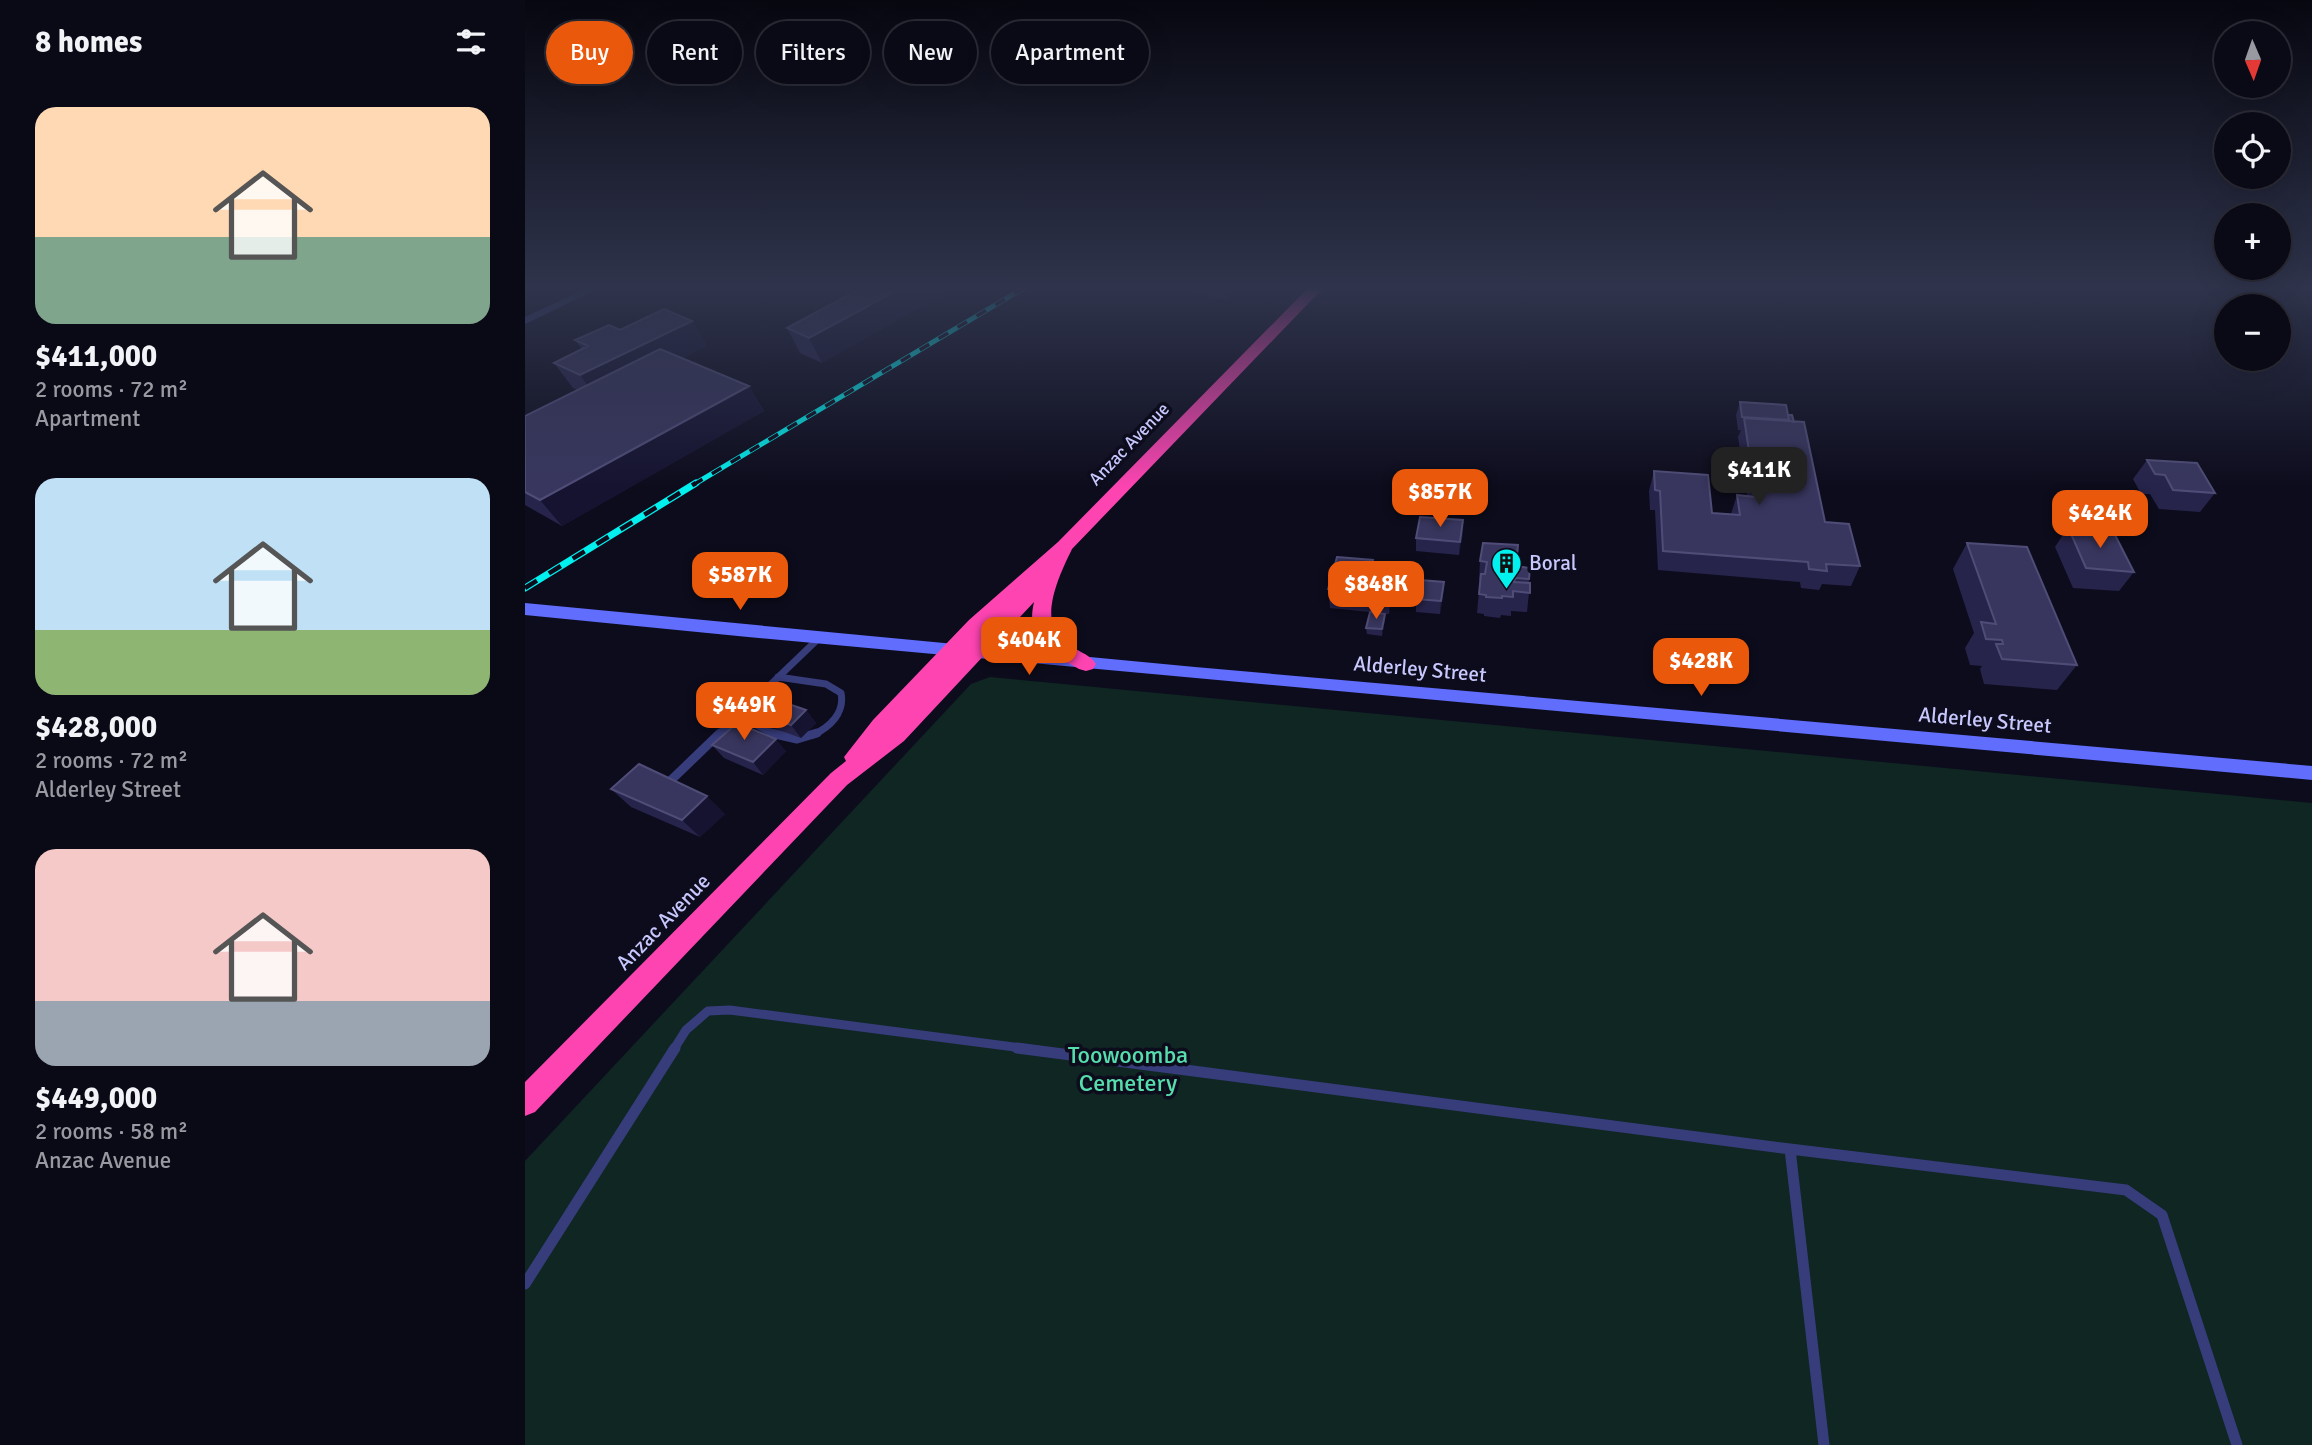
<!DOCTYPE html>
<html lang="en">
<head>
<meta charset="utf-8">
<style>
  :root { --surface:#0a0916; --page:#181723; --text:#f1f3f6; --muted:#999aa1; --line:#2a2a35; --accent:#ea580c }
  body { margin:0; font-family:Signika,sans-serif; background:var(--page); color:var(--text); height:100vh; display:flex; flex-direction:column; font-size:26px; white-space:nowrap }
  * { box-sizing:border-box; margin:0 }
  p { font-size:23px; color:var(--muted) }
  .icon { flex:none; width:38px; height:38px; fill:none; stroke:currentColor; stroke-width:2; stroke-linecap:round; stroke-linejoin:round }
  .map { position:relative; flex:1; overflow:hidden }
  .side { display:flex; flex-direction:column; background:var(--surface); width:525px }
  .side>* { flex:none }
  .banner { position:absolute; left:21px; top:21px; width:665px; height:63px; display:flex; gap:14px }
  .needle { width:46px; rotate:178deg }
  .tools { position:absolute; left:1689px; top:21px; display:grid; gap:14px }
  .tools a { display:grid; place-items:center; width:77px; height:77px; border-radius:50%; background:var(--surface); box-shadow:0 7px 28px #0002,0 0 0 2px var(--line); font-size:35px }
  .price { position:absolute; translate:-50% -60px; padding:0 16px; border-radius:14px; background:var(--accent); color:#fff; font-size:23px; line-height:46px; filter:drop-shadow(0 2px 4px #0008) }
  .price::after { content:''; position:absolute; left:50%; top:42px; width:21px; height:16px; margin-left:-10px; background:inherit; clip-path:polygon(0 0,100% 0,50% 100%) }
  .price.active { background:#222; color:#fff }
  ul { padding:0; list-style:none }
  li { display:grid; align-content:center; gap:14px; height:371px; padding:0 35px }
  li span { display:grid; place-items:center; height:217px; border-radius:21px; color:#555 }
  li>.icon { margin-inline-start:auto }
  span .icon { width:126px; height:126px; fill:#fffc; stroke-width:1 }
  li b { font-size:30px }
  h2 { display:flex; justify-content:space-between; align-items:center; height:84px; padding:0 35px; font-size:30px }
  .tag { padding:0 24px; border-radius:32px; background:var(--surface); box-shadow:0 7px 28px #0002,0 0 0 2px var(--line); font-size:24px; line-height:63px }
  .tag.active { background:var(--accent); color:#fff }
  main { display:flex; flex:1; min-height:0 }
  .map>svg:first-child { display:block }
</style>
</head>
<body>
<main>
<section class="side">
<h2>8 homes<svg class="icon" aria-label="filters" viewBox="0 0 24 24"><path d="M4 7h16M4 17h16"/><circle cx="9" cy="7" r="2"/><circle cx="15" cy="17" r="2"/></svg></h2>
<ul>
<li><span style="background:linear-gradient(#ffd9b3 60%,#7fa58c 0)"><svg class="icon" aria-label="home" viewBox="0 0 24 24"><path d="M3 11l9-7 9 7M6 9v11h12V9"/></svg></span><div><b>$411,000</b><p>2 rooms · 72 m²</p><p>Apartment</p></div></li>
<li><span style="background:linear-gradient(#bfe0f5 70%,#8fb573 0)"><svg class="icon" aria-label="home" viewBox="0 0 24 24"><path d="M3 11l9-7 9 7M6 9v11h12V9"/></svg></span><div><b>$428,000</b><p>2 rooms · 72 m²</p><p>Alderley Street</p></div></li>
<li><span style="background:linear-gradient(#f6c9c9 70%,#9aa5b1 0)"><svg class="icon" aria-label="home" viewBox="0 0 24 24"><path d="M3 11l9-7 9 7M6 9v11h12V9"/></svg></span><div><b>$449,000</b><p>2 rooms · 58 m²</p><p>Anzac Avenue</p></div></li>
</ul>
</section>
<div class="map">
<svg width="1787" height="1445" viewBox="0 0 1787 1445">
  <rect width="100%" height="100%" fill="#0d0c1d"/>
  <path fill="#0f2623" d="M 465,677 L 1787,803 L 1787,1445 L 0,1445 L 0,1161 L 446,684 Z"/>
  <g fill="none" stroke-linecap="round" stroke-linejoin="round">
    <path stroke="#373c7b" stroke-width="7" d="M 253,677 L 301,684 L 316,693 C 320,713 305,727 288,735
      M 213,715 L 250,735
      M 193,735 L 294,638"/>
    <path stroke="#373c7b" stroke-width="9" d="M 246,733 L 272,739 L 292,733
      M 140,786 L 195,733
      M 149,1049 L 161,1030 L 183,1011 L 205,1010 L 505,1049"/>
    <path stroke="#373c7b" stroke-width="11" d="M 492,1048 L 1265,1149 L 1601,1190 L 1637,1215 L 1712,1445
      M 1265,1149 L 1299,1445
      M 0,1284 L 150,1048"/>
    <path fill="#373c7b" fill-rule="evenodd" d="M 66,286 L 79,286 L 0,324 L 0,317 Z"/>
    <path fill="#606dfd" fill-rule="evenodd" d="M 0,603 L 670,667 L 1787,766 L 1787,780 L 223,637 L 0,615 Z"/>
    <path fill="#fd44b1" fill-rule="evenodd" d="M 785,286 L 800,286 L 547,549 C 535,574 511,622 540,643 C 550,650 565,654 571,664 L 568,669 L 561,671 L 554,669 C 524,653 500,641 509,602 L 379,741 L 322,785 L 10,1112 L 0,1116 L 0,1082 L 306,773 L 321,761 L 319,757 L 348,720 L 444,620 L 533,542 Z"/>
    <defs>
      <path id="rail-far1" d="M 168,485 L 502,286"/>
      <path id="rail" d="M 0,588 L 171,483"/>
    </defs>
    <use href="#rail-far1" stroke="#02f0ee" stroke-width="5"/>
    <use href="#rail" stroke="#02f0ee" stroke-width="7"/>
    <use href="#rail-far1" stroke="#0d0c1d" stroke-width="3.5" stroke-dasharray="11" stroke-linecap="butt"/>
    <use href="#rail" stroke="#0d0c1d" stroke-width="4.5" stroke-dasharray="14" stroke-linecap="butt"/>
  </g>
  <path fill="#27244b" d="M 340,286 L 297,363 L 275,353 L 262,328 Z
    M 653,286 L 709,286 L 710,292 L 702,300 L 662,291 L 662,289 Z
    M 167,321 L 182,346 L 157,358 L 224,386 L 239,411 L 37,526 L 0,505 L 0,416 L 52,390 L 48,388 L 29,363 L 57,349 L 50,340 L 95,330 Z
    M 1215,402 L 1263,415 L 1269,422 L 1300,522 L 1335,566 L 1326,586 L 1297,584 L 1294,590 L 1276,588 L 1275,582 L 1133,570 L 1130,510 L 1125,510 L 1124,491 L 1129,471 L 1187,513 L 1206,514 L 1212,495 L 1222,496 L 1213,437 L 1216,430 L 1213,430 L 1211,415 Z
    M 1622,460 L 1690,493 L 1675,512 L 1634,509 L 1625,494 L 1616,494 L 1608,479 Z
    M 1543,527 L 1609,572 L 1594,591 L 1548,588 L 1530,547 Z
    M 938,533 L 934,555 L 891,551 L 891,538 Z
    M 1442,543 L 1552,665 L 1532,690 L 1459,684 L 1455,669 L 1457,666 L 1445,665 L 1440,648 L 1449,633 L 1428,569 Z
    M 955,561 L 1005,568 L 1004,583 L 1005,583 L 1002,612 L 986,611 L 986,616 L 976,615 L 975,618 L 959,616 L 959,614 L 952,613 L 955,580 L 954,580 Z
    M 868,575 L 868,594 L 864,614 L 805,608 L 803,589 Z
    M 919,582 L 918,595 L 915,614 L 891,612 L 891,599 Z
    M 860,620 L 857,636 L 842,634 L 841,628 Z
    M 221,710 L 281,710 L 291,723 L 276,738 L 232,722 Z
    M 187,745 L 261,751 L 238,775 L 199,758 Z
    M 86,789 L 200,814 L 175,837 L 106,807 Z"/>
  <path fill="#151330" d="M 380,286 L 434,286 L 297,363 L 284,338 Z
    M 701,286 L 709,286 L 710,292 L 702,300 L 700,287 Z
    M 167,321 L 182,346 L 74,401 L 55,375 Z
    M 224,386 L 239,411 L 37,526 L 15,500 Z
    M 938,520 L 938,533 L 934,555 L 935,542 Z
    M 848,560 L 849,579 L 845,573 Z
    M 868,575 L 868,594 L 864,614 L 864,594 Z
    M 919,582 L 918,595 L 915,614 L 916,601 Z
    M 860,614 L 860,620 L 857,636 L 857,629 Z
    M 281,710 L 291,723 L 276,738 L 266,725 Z
    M 251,739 L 261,751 L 238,775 L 228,762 Z
    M 182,796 L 200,814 L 175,837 L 157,820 Z"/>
  <path fill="#38365e" stroke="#4f4d77" stroke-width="2" d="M 340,286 L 380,286 L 284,338 L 262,328 Z
    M 139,309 L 167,321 L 55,375 L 29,363 L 63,346 L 50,340 L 84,325 L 95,330 Z
    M 135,349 L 224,386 L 15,500 L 0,492 L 0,416 Z
    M 1215,402 L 1261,405 L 1264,420 L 1217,417 Z
    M 1263,415 L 1267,415 L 1269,422 L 1264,421 Z
    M 1219,418 L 1279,422 L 1300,522 L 1324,524 L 1335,566 L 1301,564 L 1302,571 L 1284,569 L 1283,562 L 1138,551 L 1135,491 L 1130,490 L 1129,471 L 1183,475 L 1187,513 L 1215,515 L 1212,495 L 1231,497 Z
    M 1622,460 L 1672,463 L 1690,493 L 1648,490 L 1640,475 L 1630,474 Z
    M 895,517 L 938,520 L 935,542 L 891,538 Z
    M 1543,527 L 1588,531 L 1609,572 L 1561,568 Z
    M 958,543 L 993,545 L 991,566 L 1005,568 L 1004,579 L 990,578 L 989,582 L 1005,583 L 1005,593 L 988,591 L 988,597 L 977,596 L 977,598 L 961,597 L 961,595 L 954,594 L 956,574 L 960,574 L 962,562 L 955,561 Z
    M 1442,543 L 1502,547 L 1552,665 L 1477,659 L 1471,644 L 1478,644 L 1477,640 L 1461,639 L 1456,622 L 1471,624 Z
    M 812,557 L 848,560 L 845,573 L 868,575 L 864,594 L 803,589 Z
    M 895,580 L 919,582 L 916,601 L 891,599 Z
    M 845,612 L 860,614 L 857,629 L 841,628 Z
    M 237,695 L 281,710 L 266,725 L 221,710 Z
    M 212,723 L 251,739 L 228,762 L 187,745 Z
    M 114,764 L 182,796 L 157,820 L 86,789 Z"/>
  <linearGradient id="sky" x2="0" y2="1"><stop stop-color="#070710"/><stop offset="0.59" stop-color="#2f344c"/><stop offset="1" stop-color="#2f344c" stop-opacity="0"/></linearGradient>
  <rect width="1787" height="488" fill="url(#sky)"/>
  <defs>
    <symbol id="building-pin" viewBox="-11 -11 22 30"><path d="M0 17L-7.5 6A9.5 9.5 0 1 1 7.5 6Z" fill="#02f0ee" stroke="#0d0c1d"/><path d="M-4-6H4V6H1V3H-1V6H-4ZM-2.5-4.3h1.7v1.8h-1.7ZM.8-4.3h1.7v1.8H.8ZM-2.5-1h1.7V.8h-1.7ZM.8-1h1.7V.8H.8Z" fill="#111"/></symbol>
  </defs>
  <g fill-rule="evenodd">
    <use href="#building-pin" x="964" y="546" width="35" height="47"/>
  </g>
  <g text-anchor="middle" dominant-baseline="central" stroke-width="7" stroke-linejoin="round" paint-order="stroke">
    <g font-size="18" fill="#c8c8fe" stroke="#0d0c1d">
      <text transform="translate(604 444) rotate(-46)">Anzac Avenue</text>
    </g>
    <g font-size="21" fill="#c8c8fe" stroke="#0d0c1d" text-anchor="start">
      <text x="1004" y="563">Boral</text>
    </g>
    <g font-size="21" fill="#c8c8fe" stroke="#0d0c1d">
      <text transform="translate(895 669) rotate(5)">Alderley Street</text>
      <text transform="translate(1460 720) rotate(5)">Alderley Street</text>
      <text transform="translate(138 922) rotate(-46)">Anzac Avenue</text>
    </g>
    <g font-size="24" fill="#56ddac" stroke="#0d0c1d">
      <text x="603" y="1055">Toowoomba<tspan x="603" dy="28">Cemetery</tspan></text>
    </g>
  </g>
</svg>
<div class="tools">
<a><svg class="needle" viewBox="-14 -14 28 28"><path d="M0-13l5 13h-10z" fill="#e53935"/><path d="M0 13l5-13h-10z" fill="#999aa1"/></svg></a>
<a><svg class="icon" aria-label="locate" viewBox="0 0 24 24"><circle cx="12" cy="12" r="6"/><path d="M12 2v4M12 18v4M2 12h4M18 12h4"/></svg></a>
<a>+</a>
<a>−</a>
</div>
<b class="price active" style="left:1234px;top:507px">$411K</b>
<b class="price" style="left:915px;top:529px">$857K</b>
<b class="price" style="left:1575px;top:550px">$424K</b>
<b class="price" style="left:215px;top:612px">$587K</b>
<b class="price" style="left:851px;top:621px">$848K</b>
<b class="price" style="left:504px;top:677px">$404K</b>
<b class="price" style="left:1176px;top:698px">$428K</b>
<b class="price" style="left:219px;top:742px">$449K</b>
<div class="banner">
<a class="tag active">Buy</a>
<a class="tag">Rent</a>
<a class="tag">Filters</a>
<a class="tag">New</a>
<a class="tag">Apartment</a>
</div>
</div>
</main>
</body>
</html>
